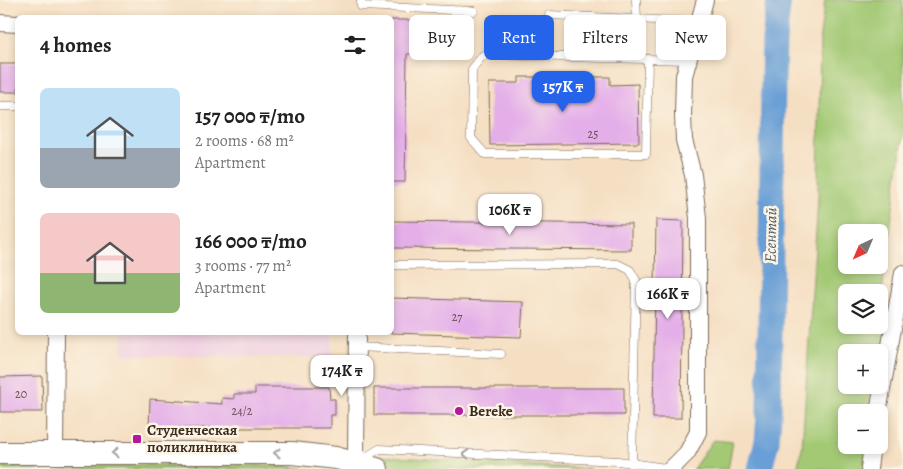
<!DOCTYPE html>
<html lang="en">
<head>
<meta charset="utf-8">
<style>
  :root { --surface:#fff; --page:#f2f2f2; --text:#222; --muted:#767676; --accent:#2563eb }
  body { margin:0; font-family:Alegreya,serif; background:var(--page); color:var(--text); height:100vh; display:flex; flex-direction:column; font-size:19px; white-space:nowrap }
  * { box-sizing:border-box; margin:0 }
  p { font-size:16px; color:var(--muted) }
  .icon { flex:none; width:28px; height:28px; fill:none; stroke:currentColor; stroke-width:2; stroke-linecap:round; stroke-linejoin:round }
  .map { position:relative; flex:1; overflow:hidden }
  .drawer { position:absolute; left:15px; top:15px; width:379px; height:320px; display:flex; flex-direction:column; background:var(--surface); border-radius:8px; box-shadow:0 2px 8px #0003 }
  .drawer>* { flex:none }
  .banner { position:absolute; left:409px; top:15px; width:419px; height:45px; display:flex; gap:10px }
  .needle { width:32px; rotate:224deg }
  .controls { position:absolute; left:838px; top:224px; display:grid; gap:10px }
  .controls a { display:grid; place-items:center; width:50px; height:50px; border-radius:8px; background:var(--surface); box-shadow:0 2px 8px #0003; font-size:25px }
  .price { position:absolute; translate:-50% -42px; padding:0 11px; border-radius:10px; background:#fff; color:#222; font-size:16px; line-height:32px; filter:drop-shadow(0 1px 2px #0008) }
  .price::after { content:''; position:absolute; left:50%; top:30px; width:15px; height:11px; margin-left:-8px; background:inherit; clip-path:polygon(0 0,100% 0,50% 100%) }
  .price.active { background:var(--accent); color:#fff }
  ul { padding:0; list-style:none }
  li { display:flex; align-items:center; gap:15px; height:125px; padding:0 25px }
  li span { display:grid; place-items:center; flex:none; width:140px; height:100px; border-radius:8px; color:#555 }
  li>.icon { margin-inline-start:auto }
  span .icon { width:60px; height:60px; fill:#fffc; stroke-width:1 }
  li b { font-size:21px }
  h2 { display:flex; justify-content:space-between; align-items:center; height:60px; padding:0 25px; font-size:21px }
  .pill { padding:0 18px; border-radius:8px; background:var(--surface); box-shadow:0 2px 8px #0003; font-size:18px; line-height:45px }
  .pill.active { background:var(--accent); color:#fff }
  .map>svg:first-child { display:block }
</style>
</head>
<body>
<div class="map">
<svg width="903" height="469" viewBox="0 0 903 469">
  <rect width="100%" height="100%" fill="#fcf5e5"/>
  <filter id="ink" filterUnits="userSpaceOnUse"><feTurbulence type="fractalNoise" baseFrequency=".02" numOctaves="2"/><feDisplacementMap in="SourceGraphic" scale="10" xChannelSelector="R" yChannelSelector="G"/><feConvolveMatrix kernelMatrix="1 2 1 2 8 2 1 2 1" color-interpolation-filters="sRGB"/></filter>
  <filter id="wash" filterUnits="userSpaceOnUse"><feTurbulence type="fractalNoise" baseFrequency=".0096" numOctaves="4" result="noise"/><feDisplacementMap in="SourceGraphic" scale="20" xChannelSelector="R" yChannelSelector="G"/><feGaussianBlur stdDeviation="1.12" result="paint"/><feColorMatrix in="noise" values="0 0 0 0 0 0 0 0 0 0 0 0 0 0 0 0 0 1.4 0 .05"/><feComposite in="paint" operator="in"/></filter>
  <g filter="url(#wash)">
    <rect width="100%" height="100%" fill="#f5dfc3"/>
    <path fill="#f1d0e2" d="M 123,333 L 332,333 L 332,358 L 122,355 Z"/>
    <path fill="#a3c974" stroke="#6f7a49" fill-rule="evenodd" d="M 825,0 L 903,0 L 903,134 L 881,299 L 889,318 L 875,412 L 846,412 L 846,445 L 870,445 L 867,469 L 797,469 L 802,449 L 818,200 L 820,35 ZM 846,232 L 879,232 L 879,265 L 846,265 ZM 846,292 L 879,292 L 879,325 L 846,325 ZM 846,352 L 879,352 L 879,385 L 846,385 Z
      M 713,440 L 733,442 L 728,469 L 693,469 Z
      M 382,456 L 590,469 L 407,469 L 381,461 Z
      M 0,465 L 281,465 L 304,469 L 0,469 Z"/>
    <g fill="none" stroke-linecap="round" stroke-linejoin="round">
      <path stroke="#699fd6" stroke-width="25" d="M 760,469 L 767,441 L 769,415 L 773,80 L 774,40 L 779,0"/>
    </g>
    <g id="blocks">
      <path fill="#e4aee9" d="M 391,20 L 414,20 L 413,54 L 407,54 L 405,182 L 391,182 Z
        M 0,64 L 18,64 L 18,92 L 0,92 Z
        M 519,77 L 547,77 L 547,94 L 581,94 L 580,77 L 610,77 L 610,85 L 638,84 L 639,143 L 490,145 L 489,83 L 519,83 Z
        M 656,220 L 683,221 L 681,418 L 653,418 Z
        M 391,221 L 631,224 L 631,250 L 391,248 Z
        M 391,298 L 523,302 L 521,337 L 391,333 Z
        M 42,376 L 43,412 L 0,412 L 0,377 Z
        M 255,387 L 329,387 L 330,399 L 335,399 L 335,415 L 330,415 L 330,428 L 149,428 L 150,399 L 222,404 L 222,398 L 234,399 L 234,394 L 255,394 Z
        M 374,388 L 624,388 L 624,415 L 374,415 Z"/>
    </g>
  </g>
  <g filter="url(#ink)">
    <use href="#blocks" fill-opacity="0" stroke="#7c6958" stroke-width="1"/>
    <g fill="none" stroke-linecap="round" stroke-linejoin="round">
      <defs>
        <path id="lane" d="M 361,0 L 361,6 L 474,11
          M 636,0 L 637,19
          M 549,15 L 698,22
          M 648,59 L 646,154 L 485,154 L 471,138 L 472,69 L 483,55 L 687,60
          M 0,106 L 18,106
          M 391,265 L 618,264 L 630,270 L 636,280 L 632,464
          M 357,347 L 501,354
          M 360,461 L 379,449 L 618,461 L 672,469"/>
        <path id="street" d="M 0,23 L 18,24
          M 878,412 L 903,273
          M 55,453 L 56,332
          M 356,463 L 357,332
          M 671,469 L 687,453 L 698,432 L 698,218 L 693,175 L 684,140 L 683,116 L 684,76 L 705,0
          M 869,469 L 872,445"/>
        <path id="secondary" d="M 0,453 L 292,453 L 336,458 L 377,469"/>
      </defs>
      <use href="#lane" stroke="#7c6958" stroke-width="9"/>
      <use href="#street" stroke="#7c6958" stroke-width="18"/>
      <use href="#secondary" stroke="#7c6958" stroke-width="24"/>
      <use href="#lane" stroke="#fff" stroke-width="8"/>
      <use href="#street" stroke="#fff" stroke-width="16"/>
      <use href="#secondary" stroke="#fff" stroke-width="22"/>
    </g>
    <defs><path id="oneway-chevron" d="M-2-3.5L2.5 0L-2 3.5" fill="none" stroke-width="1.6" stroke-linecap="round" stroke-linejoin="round" transform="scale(1.25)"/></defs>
    <g stroke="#a79f9a">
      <use href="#oneway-chevron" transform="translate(115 453) rotate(180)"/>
      <use href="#oneway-chevron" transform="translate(277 453) rotate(180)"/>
      <use href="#oneway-chevron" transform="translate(466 454) rotate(-177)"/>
    </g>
  </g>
  <g fill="#b5179e" stroke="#fcf5e5" stroke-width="2">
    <circle cx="459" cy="411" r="5"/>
    <rect x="132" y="434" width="10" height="10" rx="2.5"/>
  </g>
  <g text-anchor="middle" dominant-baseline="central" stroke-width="5" stroke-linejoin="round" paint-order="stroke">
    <g font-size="12" fill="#654b51">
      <text x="593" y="134">25</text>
      <text x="457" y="317">27</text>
      <text x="21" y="394">20</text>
      <text x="242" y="411">24/2</text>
    </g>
    <g font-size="15" font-weight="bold" fill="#3b2a1e" stroke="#fcf5e5" text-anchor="start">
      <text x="469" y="411">Bereke</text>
      <text x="147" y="430">Студенческая<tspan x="147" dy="17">поликлиника</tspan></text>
    </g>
    <g font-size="16" font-style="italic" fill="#4d5968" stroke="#fcf5e5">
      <text transform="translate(771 235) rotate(-89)">Есентай</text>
    </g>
  </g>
</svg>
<div class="controls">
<a><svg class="needle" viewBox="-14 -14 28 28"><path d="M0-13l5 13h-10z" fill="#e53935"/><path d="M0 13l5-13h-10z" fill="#767676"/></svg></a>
<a><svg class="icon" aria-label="layers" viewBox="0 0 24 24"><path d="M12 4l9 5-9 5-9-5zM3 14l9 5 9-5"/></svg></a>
<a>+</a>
<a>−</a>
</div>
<b class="price active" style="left:563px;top:113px">157K ₸</b>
<b class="price" style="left:510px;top:236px">106K ₸</b>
<b class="price" style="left:668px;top:320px">166K ₸</b>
<b class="price" style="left:342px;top:397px">174K ₸</b>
<div class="banner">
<a class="pill">Buy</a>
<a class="pill active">Rent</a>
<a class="pill">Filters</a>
<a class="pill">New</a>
</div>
<section class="drawer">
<h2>4 homes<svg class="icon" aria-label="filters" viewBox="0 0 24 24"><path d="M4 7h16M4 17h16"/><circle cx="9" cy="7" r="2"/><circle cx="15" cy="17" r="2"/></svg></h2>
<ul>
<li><span style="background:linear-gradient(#bfe0f5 60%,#9aa5b1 0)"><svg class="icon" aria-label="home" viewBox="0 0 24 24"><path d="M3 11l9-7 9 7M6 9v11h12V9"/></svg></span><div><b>157 000 ₸/mo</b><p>2 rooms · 68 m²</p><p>Apartment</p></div></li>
<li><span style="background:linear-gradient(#f6c9c9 60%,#8fb573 0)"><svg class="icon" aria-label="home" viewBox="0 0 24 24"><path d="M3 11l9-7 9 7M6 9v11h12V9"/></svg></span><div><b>166 000 ₸/mo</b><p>3 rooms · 77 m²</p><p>Apartment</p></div></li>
</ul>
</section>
</div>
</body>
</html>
